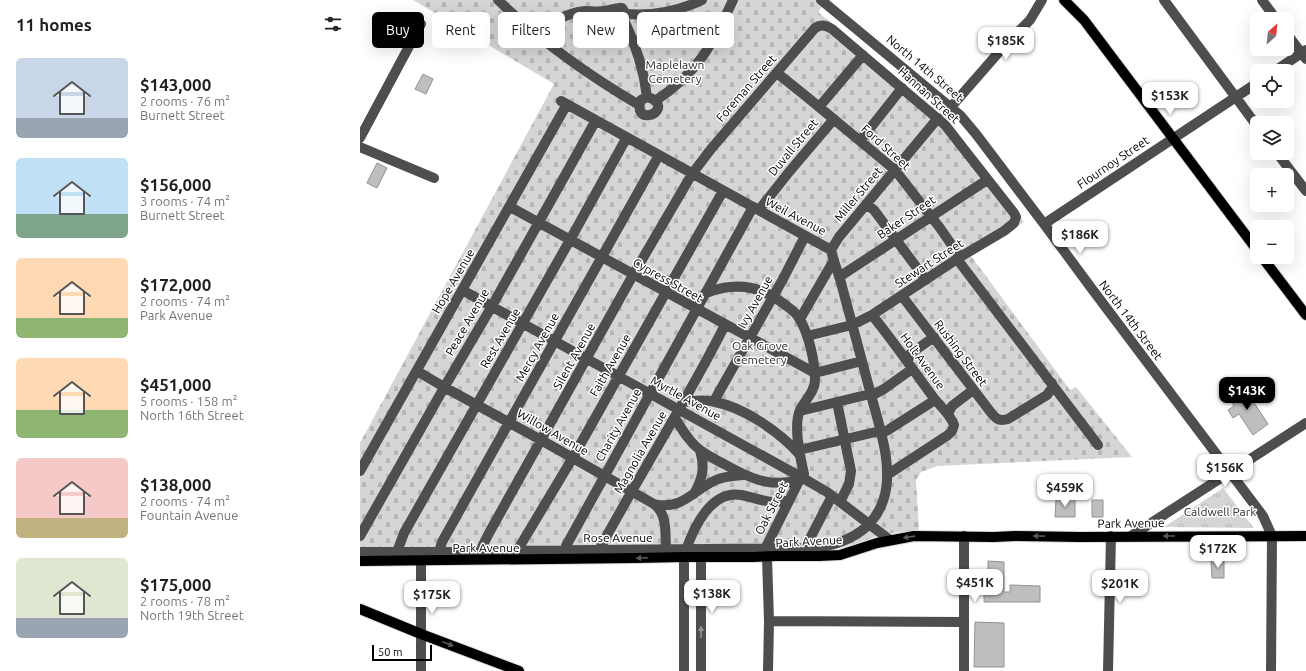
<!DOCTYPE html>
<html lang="en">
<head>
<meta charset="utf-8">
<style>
  :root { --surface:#fff; --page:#f6f6f6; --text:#202124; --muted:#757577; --accent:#000 }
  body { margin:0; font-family:Ubuntu,sans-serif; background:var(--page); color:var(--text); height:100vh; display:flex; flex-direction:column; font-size:15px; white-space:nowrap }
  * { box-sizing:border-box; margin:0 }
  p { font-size:13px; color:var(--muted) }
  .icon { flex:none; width:22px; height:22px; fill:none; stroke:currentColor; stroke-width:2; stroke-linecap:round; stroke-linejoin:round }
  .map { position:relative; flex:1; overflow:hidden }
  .side { display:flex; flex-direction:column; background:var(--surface); width:360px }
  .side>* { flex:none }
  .banner { position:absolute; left:12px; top:12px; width:380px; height:36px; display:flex; gap:8px }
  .needle { width:26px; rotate:27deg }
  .tools { position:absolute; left:890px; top:12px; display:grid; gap:8px }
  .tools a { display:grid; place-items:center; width:44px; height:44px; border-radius:6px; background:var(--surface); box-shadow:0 4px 16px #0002; font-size:20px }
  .scale { position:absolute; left:12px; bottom:10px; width:60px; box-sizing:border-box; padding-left:4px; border:2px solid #000; border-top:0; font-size:11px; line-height:14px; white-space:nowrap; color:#000; -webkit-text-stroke:3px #fff; paint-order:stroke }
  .price { position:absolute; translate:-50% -34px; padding:0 9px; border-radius:8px; background:#fff; color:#222; font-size:13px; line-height:26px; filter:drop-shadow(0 1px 2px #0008) }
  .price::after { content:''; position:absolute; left:50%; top:24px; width:12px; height:9px; margin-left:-6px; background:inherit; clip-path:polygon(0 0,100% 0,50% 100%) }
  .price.on { background:var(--accent); color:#fff }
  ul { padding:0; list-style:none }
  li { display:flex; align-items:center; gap:12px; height:100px; padding:0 16px }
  li span { display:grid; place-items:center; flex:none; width:112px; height:80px; border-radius:6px; color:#555 }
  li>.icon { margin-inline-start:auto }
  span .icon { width:48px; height:48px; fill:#fffc; stroke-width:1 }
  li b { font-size:17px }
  h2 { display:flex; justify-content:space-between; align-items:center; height:48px; padding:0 16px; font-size:17px }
  .tag { padding:0 14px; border-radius:6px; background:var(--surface); box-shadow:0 4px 16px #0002; font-size:14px; line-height:36px }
  .tag.on { background:var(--accent); color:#fff }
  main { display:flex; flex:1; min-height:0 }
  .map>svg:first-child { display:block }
</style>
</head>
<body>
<main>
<section class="side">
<h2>11 homes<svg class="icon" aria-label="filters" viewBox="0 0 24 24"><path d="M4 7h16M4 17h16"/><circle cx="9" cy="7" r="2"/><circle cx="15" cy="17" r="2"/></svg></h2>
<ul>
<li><span style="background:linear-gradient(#c9d6e8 75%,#9aa5b1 0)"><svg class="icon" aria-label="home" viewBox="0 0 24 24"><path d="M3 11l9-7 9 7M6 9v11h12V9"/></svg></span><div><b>$143,000</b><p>2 rooms · 76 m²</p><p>Burnett Street</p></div></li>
<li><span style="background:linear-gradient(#bfe0f5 70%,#7fa58c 0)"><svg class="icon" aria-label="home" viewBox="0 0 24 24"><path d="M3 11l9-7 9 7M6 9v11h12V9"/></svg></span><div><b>$156,000</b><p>3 rooms · 74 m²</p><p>Burnett Street</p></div></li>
<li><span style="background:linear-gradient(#ffd9b3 75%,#8fb573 0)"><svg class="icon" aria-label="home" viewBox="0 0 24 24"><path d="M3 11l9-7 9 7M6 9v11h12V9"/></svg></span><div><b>$172,000</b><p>2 rooms · 74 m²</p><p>Park Avenue</p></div></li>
<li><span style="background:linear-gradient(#ffd9b3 65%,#8fb573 0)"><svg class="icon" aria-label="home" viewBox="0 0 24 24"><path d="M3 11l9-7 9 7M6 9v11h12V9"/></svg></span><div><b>$451,000</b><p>5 rooms · 158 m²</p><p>North 16th Street</p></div></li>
<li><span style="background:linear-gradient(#f6c9c9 75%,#c2b280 0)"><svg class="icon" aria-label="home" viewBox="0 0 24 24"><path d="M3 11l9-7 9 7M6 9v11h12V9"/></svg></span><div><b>$138,000</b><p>2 rooms · 74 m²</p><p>Fountain Avenue</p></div></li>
<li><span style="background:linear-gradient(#dfe7d0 75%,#9aa5b1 0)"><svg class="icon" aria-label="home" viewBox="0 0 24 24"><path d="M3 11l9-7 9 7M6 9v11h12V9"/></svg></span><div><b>$175,000</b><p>2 rooms · 78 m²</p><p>North 19th Street</p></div></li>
</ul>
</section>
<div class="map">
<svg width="946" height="671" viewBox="0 0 946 671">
  <defs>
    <pattern id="grass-tufts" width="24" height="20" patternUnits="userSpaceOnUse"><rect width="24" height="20" fill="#d5d5d5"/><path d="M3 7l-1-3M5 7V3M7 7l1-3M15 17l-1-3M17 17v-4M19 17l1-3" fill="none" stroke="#b5b5b5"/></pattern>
    <pattern id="cemetery-stones" width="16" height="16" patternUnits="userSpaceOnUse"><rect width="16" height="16" fill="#d5d5d5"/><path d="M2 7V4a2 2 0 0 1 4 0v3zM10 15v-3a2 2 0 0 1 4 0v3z" fill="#b5b5b5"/></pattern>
  </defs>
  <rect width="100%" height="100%" fill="#fff"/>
  <path fill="url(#grass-tufts)" d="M 863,488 L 894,528 L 804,527 Z"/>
  <path fill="url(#cemetery-stones)" d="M 53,0 L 467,0 L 458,12 L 589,121 L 664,222 L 611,256 L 710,390 L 716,387 L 772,457 L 577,466 L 561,472 L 556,480 L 559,530 L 533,533 L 517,536 L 496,544 L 461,552 L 0,556 L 0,443 L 194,84 Z"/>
  <path fill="#bebebe" stroke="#929292" d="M 63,74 L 73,79 L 66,94 L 55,89 Z
    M 17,163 L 27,168 L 17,188 L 7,183 Z
    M 883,386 L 908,424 L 893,435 L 879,414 L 873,418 L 868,410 L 874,406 L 868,396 Z
    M 696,499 L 715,499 L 715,517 L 695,517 Z
    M 732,500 L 743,500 L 743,517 L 732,517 Z
    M 851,560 L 864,560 L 864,578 L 852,578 Z
    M 628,561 L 644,562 L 644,592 L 650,592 L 650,585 L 680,586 L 680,602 L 624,602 L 624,588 L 628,588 Z
    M 615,622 L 644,623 L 644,667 L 614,667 Z"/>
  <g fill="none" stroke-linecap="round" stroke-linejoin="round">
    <defs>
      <path id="major" d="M 704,0 L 724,20 L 897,250
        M 902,257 L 946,315
        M 0,561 L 276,558 L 324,557 L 393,557 L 416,556 L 459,556 L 480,555 L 517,543 L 554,536 L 634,537 L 655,536 L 720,537 L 946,536
        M 0,609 L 61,634 L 159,671"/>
    </defs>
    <use href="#major" stroke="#dbdbdb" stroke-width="12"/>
    <path stroke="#4e4e4e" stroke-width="10" d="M 138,0 C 180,41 228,75 279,105
      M 461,0 L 495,28 L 600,115 L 616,134 L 684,224 L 732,289 L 903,516 L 912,536 L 911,671
      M 804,0 L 897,126
      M 902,0 L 916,19
      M 253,10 L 251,16 L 257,22 L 264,20
      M 264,20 C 276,45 284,70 287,97 C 290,98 294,99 296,101 C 307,115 272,125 281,100 L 287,97
      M 927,34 L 946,59
      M 175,35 C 191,23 205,13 225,11 C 231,11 238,12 244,11 C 251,11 255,7 262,8 L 266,14 C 292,16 319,11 342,0
      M 915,71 L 946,50
      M 417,73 L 447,97 L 535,170 L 580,228 L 600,257
      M 295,101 C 337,74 353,44 373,0
      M 459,107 L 503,55
      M 591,107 L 646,44 L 670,20 L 682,0
      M 0,138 L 61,24
      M 500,141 L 542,88
      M 0,147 L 74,178
      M 917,153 L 946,191
      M 506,204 L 514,210 L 566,280
      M 150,207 L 455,373
      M 399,210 L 429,172 L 474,119
      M 684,224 L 897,83
      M 471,250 L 479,237 L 578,118
      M 597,259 L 738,445
      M 479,277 L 627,180
      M 102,290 L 441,477 L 467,492 L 530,540
      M 542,296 L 629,410 C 635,418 638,422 648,419 L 687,395 L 692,388 L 692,383
      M 512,315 C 534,342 553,370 573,397 C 580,406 590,414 594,425 L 592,431 L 588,435 L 527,475
      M 440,319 L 474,260
      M 548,361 L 550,354 L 574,337
      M 57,371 L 84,387 L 181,440 L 294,504 C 308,515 305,533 306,550
      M 455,373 L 502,361
      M 511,396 L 524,389 L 552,369
      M 354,401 L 423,279 L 445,236
      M 324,402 C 334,401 345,399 355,402 C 383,407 420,432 439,454
      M 477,402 L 491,471 L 489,484 L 480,502
      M 440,411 L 510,394
      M 588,414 L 592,406 L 613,390
      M 315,418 C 322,429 329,442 340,450 C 347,455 356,460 364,464 C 389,478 408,487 437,481 L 444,474 C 440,457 433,426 440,410 C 445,400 455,392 455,380 C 455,362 449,334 439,318 C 436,312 429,308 424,304 C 400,285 374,282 346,293
      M 521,434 L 528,430 L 575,400
      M 439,450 L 520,431
      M 0,471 L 207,104
      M 334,494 C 343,477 345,468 340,450
      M 294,504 C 322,511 333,490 356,480 C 365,476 374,476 383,475
      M 0,536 L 85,386 L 132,306 L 236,120
      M 771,536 L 946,423
      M 445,548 L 472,496
      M 405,549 L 440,479
      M 206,550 L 206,546 L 393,207
      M 239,550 C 280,474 326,402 365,325
      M 326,550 C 334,527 351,490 381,495 C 398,498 412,506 429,500
      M 120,551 L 129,533 L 273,275 L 332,174 L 351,149 L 455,28 C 461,24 465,25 472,29 L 585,125 L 654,213 L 656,217 L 654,223 L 644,231 L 600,257 L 512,315 L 492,325 L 447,336
      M 157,551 L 212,459 L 363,191
      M 0,552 L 454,548 C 486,544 514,531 524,498 C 534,465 518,423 510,391 C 500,354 490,316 480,279 C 477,269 473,260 471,250 L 201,101
      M 37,552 L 44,533 L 210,240 L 267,137
      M 79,552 L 82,542 L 101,508 L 299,155
      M 407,557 L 409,621 L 408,671
      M 409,621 L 604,622
      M 61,671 L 61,560
      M 324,671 L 324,557
      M 341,671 L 341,557
      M 604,671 L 604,536
      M 748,671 L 751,536"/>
    <use href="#major" stroke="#000" stroke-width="10"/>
  </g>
  <defs><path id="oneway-solid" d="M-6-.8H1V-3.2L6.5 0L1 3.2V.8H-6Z"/></defs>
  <g fill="#595959">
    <use href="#oneway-solid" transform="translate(679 536) rotate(-179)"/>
    <use href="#oneway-solid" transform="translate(809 536) rotate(180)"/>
    <use href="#oneway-solid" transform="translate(549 537) rotate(172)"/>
    <use href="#oneway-solid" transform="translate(282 558) rotate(178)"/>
    <use href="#oneway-solid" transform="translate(88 644) rotate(21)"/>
  </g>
  <use fill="#959595" href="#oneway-solid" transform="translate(341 632) rotate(-90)"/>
  <g text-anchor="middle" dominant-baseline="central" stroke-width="3" stroke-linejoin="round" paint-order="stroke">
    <g font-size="12" fill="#2c2c2c" stroke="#fff">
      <text x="315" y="64">Maplelawn<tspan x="315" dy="14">Cemetery</tspan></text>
      <text x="400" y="345">Oak Grove<tspan x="400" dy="14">Cemetery</tspan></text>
      <text x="860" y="511">Caldwell Park</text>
    </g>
    <g font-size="12" fill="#000" stroke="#fff">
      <text transform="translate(565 68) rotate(40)">North 14th Street</text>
      <text transform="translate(386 88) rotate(-49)">Foreman Street</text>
      <text transform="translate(569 95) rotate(42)">Hannan Street</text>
      <text transform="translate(433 147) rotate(-50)">Duvall Street</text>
      <text transform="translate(526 147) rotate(42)">Ford Street</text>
      <text transform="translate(753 162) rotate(-34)">Flournoy Street</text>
      <text transform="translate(498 194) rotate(-50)">Miller Street</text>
      <text transform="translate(436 216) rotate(28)">Weil Avenue</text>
      <text transform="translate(546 217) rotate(-34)">Baker Street</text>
      <text transform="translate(569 263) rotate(-33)">Stewart Street</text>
      <text transform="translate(308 280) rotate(29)">Cypress Street</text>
      <text transform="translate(93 281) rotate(-60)">Hope Avenue</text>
      <text transform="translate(395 302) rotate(-61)">Ivy Avenue</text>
      <text transform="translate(771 320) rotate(53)">North 14th Street</text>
      <text transform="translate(107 322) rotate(-60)">Peace Avenue</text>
      <text transform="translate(140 338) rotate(-60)">Rest Avenue</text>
      <text transform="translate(177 347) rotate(-61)">Mercy Avenue</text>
      <text transform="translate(601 353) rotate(53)">Rushing Street</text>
      <text transform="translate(214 356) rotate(-61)">Silent Avenue</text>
      <text transform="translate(563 361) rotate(54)">Holt Avenue</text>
      <text transform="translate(250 365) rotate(-60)">Faith Avenue</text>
      <text transform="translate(326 398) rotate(29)">Myrtle Avenue</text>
      <text transform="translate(258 425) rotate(-61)">Charity Avenue</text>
      <text transform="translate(193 432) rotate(30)">Willow Avenue</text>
      <text transform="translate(280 452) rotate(-60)">Magnolia Avenue</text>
      <text transform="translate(411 508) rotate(-63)">Oak Street</text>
      <text transform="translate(771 523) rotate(-1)">Park Avenue</text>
      <text x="258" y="537">Rose Avenue</text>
      <text transform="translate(449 541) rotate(-3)">Park Avenue</text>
      <text x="126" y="547">Park Avenue</text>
    </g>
  </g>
</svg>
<div class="tools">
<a><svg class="needle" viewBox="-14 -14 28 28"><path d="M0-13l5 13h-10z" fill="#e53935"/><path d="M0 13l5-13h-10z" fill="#757577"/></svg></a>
<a><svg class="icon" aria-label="locate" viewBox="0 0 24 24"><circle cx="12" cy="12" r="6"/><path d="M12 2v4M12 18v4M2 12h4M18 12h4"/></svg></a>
<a><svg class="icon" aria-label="layers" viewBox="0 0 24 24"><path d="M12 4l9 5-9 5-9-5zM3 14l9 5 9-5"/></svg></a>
<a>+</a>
<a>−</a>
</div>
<div class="scale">50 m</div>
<b class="price" style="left:646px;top:61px">$185K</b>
<b class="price" style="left:810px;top:116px">$153K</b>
<b class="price" style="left:720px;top:255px">$186K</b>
<b class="price on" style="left:887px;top:411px">$143K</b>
<b class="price" style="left:865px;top:488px">$156K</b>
<b class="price" style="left:705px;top:508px">$459K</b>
<b class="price" style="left:858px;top:569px">$172K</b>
<b class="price" style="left:615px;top:603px">$451K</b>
<b class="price" style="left:760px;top:604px">$201K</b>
<b class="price" style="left:352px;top:614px">$138K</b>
<b class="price" style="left:72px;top:615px">$175K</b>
<div class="banner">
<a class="tag on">Buy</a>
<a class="tag">Rent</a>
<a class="tag">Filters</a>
<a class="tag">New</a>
<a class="tag">Apartment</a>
</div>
</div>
</main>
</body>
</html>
